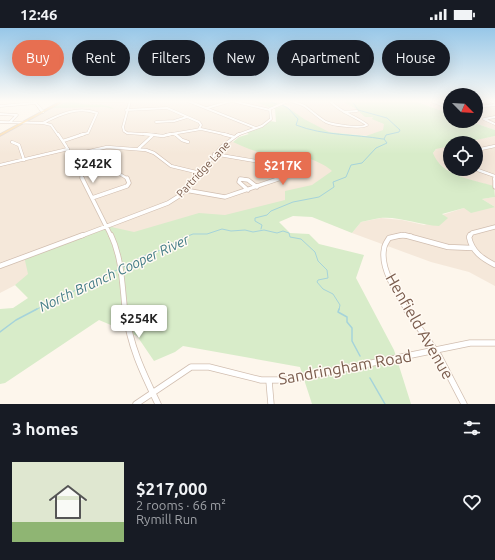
<!DOCTYPE html>
<html lang="en">
<head>
<meta charset="utf-8">
<style>
  :root { --surface:#171b24; --page:#242831; --text:#f1f3f6; --muted:#9ea1a6; --accent:#e76f51 }
  body { margin:0; font-family:Ubuntu,sans-serif; background:var(--page); color:var(--text); height:100vh; display:flex; flex-direction:column; font-size:15px; white-space:nowrap }
  * { box-sizing:border-box; margin:0 }
  p { font-size:13px; color:var(--muted) }
  .icon { flex:none; width:22px; height:22px; fill:none; stroke:currentColor; stroke-width:2; stroke-linecap:round; stroke-linejoin:round }
  .map { position:relative; height:376px; overflow:hidden }
  .drawer { display:flex; flex-direction:column; background:var(--surface); flex:1 }
  .drawer>* { flex:none }
  .guide { position:absolute; left:12px; top:12px; width:471px; height:36px; display:flex; gap:8px }
  .needle { width:26px; rotate:114deg }
  .tools { position:absolute; left:443px; top:60px; display:grid; gap:8px }
  .tools a { display:grid; place-items:center; width:40px; height:40px; border-radius:50%; background:var(--surface); box-shadow:0 4px 16px #0002; font-size:20px }
  .price { position:absolute; translate:-50% -34px; padding:0 9px; border-radius:4px; background:#fff; color:#222; font-size:13px; line-height:26px; filter:drop-shadow(0 1px 2px #0008) }
  .price::after { content:''; position:absolute; left:50%; top:24px; width:12px; height:9px; margin-left:-6px; background:inherit; clip-path:polygon(0 0,100% 0,50% 100%) }
  .price.on { background:var(--accent); color:#fff }
  ul { padding:0; list-style:none }
  li { display:flex; align-items:center; gap:12px; height:100px; padding:0 12px }
  li span { display:grid; place-items:center; flex:none; width:112px; height:80px; border-radius:0px; color:#555 }
  li>.icon { margin-inline-start:auto }
  span .icon { width:48px; height:48px; fill:#fffc; stroke-width:1 }
  li b { font-size:17px }
  h2 { display:flex; justify-content:space-between; align-items:center; height:48px; padding:0 12px; font-size:17px }
  .chip { padding:0 14px; border-radius:18px; background:var(--surface); box-shadow:0 4px 16px #0002; font-size:14px; line-height:36px }
  .chip.on { background:var(--accent); color:#fff }
  .status { display:flex; justify-content:space-between; align-items:center; height:28px; padding:0 20px; background:var(--surface); direction:ltr }
  .status svg { height:11px; fill:currentColor }
  .map>svg:first-child { display:block }
</style>
</head>
<body>
<div class="status"><b>12:46</b><svg viewBox="0 0 49 12"><path d="M0 12V9h3v3zM5 12V6h3v6zM10 12V3h3v9zM15 12V0h3v12zM26 1h20v11H26zM47 4h2v5h-2z"/></svg></div>
<div class="map">
<svg width="495" height="376" viewBox="0 0 495 376">
  <rect width="100%" height="100%" fill="#fdf6ec"/>
  <path fill="#f5e8da" d="M 63,73 L 256,73 L 274,78 L 270,81 L 271,91 L 267,95 L 239,106 L 228,113 L 309,127 L 344,139 L 330,154 L 248,188 L 29,250 L 0,265 L 0,107 Z
    M 271,73 L 352,73 L 390,94 L 379,109 L 319,103 L 290,83 L 290,78 Z
    M 415,73 L 450,73 L 450,86 L 442,83 Z
    M 476,73 L 489,73 L 495,75 L 495,102 L 469,93 L 476,93 Z
    M 495,108 L 495,159 L 463,150 L 445,140 L 435,132 L 433,125 L 437,120 L 450,116 L 450,141 L 476,141 L 476,115 L 458,115 Z
    M 495,169 L 495,258 L 469,244 L 431,234 L 352,205 L 361,194 L 381,190 L 402,192 L 424,197 L 447,190 L 442,187 L 464,180 L 495,179 L 482,171 Z"/>
  <path fill="#d8ecc9" d="M 67,73 L 77,73 L 76,74 C 88,80 104,73 114,81 L 105,79 L 53,80 Z
    M 252,73 L 271,73 L 277,75 L 290,81 L 304,91 L 329,104 L 366,108 L 383,102 L 384,96 L 372,91 L 373,89 L 365,89 L 355,80 L 345,75 L 343,73 L 415,73 L 450,86 L 450,93 L 469,93 L 495,102 L 495,108 L 462,115 L 450,115 L 450,118 L 436,121 L 433,125 C 441,148 474,152 494,158 L 495,169 L 482,171 L 495,179 L 471,185 L 464,180 L 442,186 L 448,190 L 439,198 C 419,197 399,188 380,190 C 373,191 367,193 361,194 L 352,205 L 312,189 L 293,188 L 279,194 L 290,205 L 309,206 L 319,216 L 364,227 L 356,250 L 394,322 L 411,376 L 312,376 L 300,339 L 183,318 L 175,324 L 154,333 L 137,308 L 99,292 L 5,355 L 0,356 L 0,281 L 13,280 L 28,270 L 15,257 L 28,246 L 24,228 L 107,198 L 134,204 L 199,185 L 225,187 L 285,172 L 285,163 L 312,157 L 332,143 C 324,135 298,125 286,125 C 280,125 274,127 268,126 C 255,124 244,119 233,114 L 239,109 L 249,106 L 245,104 L 270,93 L 276,94 L 275,81 Z"/>
  <g fill="none" stroke-linecap="round" stroke-linejoin="round">
    <path stroke="#a5d3da" stroke-width="1" d="M 268,73 L 276,76
      M 352,73 L 358,82 L 387,90 L 400,102 L 399,104 L 386,107 L 384,111
      M 282,77 L 288,80 L 298,91 L 296,97 C 324,108 354,106 383,111
      M 261,201 L 262,197 L 255,193 L 255,190 L 267,187 L 271,183 L 293,174 L 319,169 L 334,159 L 333,154 L 346,149 L 351,137 L 362,135 L 376,120 L 387,115 L 384,111
      M 122,240 L 143,228 L 167,220 L 178,212 L 193,206 L 207,206 L 222,201 L 231,203 L 245,202 L 253,204 L 264,202 L 277,205 L 283,203 L 289,205 L 290,209 L 301,211 L 315,224 L 318,233 L 327,242 L 328,250 L 318,252 L 317,254 L 323,261 L 333,266 L 340,277 L 339,282
      M 35,282 L 119,241"/>
    <path stroke="#a5d3da" stroke-width="1.5" d="M 339,281 L 338,284 L 347,289 L 347,294 L 352,300 L 352,313 L 360,328
      M 0,304 L 16,292 L 37,281
      M 370,350 L 385,376"/>
    <defs>
      <path id="street-far4" d="M 91,73 L 123,73
        M 130,73 L 123,99 L 124,103 L 127,105 L 156,107
        M 188,73 L 256,100
        M 232,73 L 270,82
        M 291,73 C 296,75 302,76 306,79 C 313,84 319,90 326,94 C 333,97 361,101 367,97 C 354,87 342,86 330,73
        M 431,73 L 450,80
        M 0,78 L 36,75
        M 476,79 L 495,77
        M 207,80 L 231,73
        M 126,82 L 167,80 L 199,94 L 201,97 L 199,101
        M 344,84 L 357,83
        M 0,86 L 17,87 L 10,94
        M 495,89 L 484,91 L 495,96
        M 0,94 L 43,95 L 51,97 L 58,107
        M 156,94 L 174,93 L 187,89
        M 43,95 C 60,86 78,78 97,85 L 88,105 L 80,107
        M 174,106 L 176,107
        M 166,107 L 201,101 L 228,107
        M 237,107 L 262,98 L 271,91 L 270,81 L 288,73"/>
      <path id="street-far3" d="M 58,106 L 66,118 L 83,151
        M 144,106 L 163,108 L 171,106
        M 175,106 L 182,112 L 188,114
        M 223,106 L 234,109
        M 63,113 L 84,106
        M 12,114 L 19,117 L 24,132
        M 138,121 L 152,108
        M 476,122 L 495,118
        M 214,126 L 279,137 L 284,141 L 284,147 L 280,151
        M 72,127 L 107,119 L 146,122 L 154,125 L 171,138 L 200,145
        M 0,137 L 68,121
        M 282,139 L 300,140 L 297,143 L 284,144
        M 475,141 L 495,148
        M 118,145 L 128,151
        M 195,151 L 221,119 L 239,106
        M 240,151 L 243,151
        M 494,151 L 495,150"/>
      <path id="street-far2" d="M 82,150 L 111,208
        M 495,150 L 495,159
        M 185,162 L 225,169 L 281,150
        M 248,162 L 239,154 L 240,151 L 248,152 L 257,159
        M 92,170 L 127,158 L 129,155 L 127,150
        M 81,208 L 168,175 L 179,168 L 196,150
        M 397,208 L 411,208
        M 470,208 L 472,205 L 495,199"/>
      <path id="street-far1" d="M 111,207 C 122,230 122,257 125,282
        M 402,207 L 389,210 C 387,213 384,218 384,221 C 380,240 397,266 407,282
        M 404,207 L 448,219 L 472,220
        M 470,207 L 469,209 C 472,224 483,231 495,237
        M 0,238 L 83,207"/>
      <path id="street" d="M 125,281 C 130,318 142,343 158,376
        M 406,281 L 439,328 L 464,376
        M 269,353 L 271,376
        M 136,376 L 191,339 L 209,339 L 261,352 L 289,352 L 470,315 L 495,315"/>
      <path id="secondary" d="M 33,73 L 35,73 L 44,83 L 44,85 L 42,85 Z
        M 490,73 L 495,74 L 495,76 L 490,74 Z"/>
      <path id="primary" d="M 61,73 L 64,73 L 0,108 L 0,106 Z"/>
    </defs>
    <use href="#street-far4" stroke="#d1beb0" stroke-width="3"/>
    <use href="#street-far3" stroke="#d1beb0" stroke-width="3.5"/>
    <use href="#street-far2" stroke="#d1beb0" stroke-width="5"/>
    <use href="#street-far1" stroke="#d1beb0" stroke-width="6"/>
    <use href="#street" stroke="#d1beb0" stroke-width="7"/>
    <use href="#secondary" stroke="#d6c0b0" stroke-width="1"/>
    <use href="#primary" stroke="#dad1cd" stroke-width="1.5"/>
    <use href="#street-far4" stroke="#fff" stroke-width="2"/>
    <use href="#street-far3" stroke="#fff" stroke-width="2.5"/>
    <use href="#street-far2" stroke="#fff" stroke-width="3.5"/>
    <use href="#street-far1" stroke="#fff" stroke-width="4.5"/>
    <use href="#street" stroke="#fff" stroke-width="5.5"/>
    <use href="#secondary" fill="#fff" fill-rule="evenodd"/>
    <use href="#primary" fill="#fbd9a5" fill-rule="evenodd"/>
  </g>
  <linearGradient id="sky" x2="0" y2="1"><stop stop-color="#97c7e8"/><stop offset="0.58" stop-color="#fefbf6"/><stop offset="1" stop-color="#fefbf6" stop-opacity="0"/></linearGradient>
  <rect width="495" height="126" fill="url(#sky)"/>
  <g text-anchor="middle" dominant-baseline="central" stroke-width="3" stroke-linejoin="round" paint-order="stroke">
    <g font-size="11" fill="#7a5c4d" stroke="#fffaf3">
      <text transform="translate(203 141) rotate(-47)">Partridge Lane</text>
    </g>
    <g font-size="14" font-style="italic" fill="#437c86" stroke="#fffaf3">
      <text transform="translate(114 245) rotate(-25)">North Branch Cooper River</text>
    </g>
    <g font-size="16" fill="#7a5c4d" stroke="#fffaf3">
      <text transform="translate(420 298) rotate(60)">Henfield Avenue</text>
      <text transform="translate(345 339) rotate(-10)">Sandringham Road</text>
    </g>
  </g>
</svg>
<div class="tools">
<a><svg class="needle" viewBox="-14 -14 28 28"><path d="M0-13l5 13h-10z" fill="#e53935"/><path d="M0 13l5-13h-10z" fill="#9ea1a6"/></svg></a>
<a><svg class="icon" aria-label="locate" viewBox="0 0 24 24"><circle cx="12" cy="12" r="6"/><path d="M12 2v4M12 18v4M2 12h4M18 12h4"/></svg></a>
</div>
<b class="price" style="left:93px;top:156px">$242K</b>
<b class="price on" style="left:283px;top:158px">$217K</b>
<b class="price" style="left:139px;top:311px">$254K</b>
<div class="guide">
<a class="chip on">Buy</a>
<a class="chip">Rent</a>
<a class="chip">Filters</a>
<a class="chip">New</a>
<a class="chip">Apartment</a>
<a class="chip">House</a>
</div>
</div>
<section class="drawer">
<h2>3 homes<svg class="icon" aria-label="filters" viewBox="0 0 24 24"><path d="M4 7h16M4 17h16"/><circle cx="9" cy="7" r="2"/><circle cx="15" cy="17" r="2"/></svg></h2>
<ul>
<li><span style="background:linear-gradient(#dfe7d0 75%,#8fb573 0)"><svg class="icon" aria-label="home" viewBox="0 0 24 24"><path d="M3 11l9-7 9 7M6 9v11h12V9"/></svg></span><div><b>$217,000</b><p>2 rooms · 66 m²</p><p>Rymill Run</p></div><svg class="icon" aria-label="heart" viewBox="0 0 24 24"><path d="M12 20l-8-8c-3-5 5-10 8-4 3-6 11-1 8 4z"/></svg></li>
</ul>
</section>
</body>
</html>
